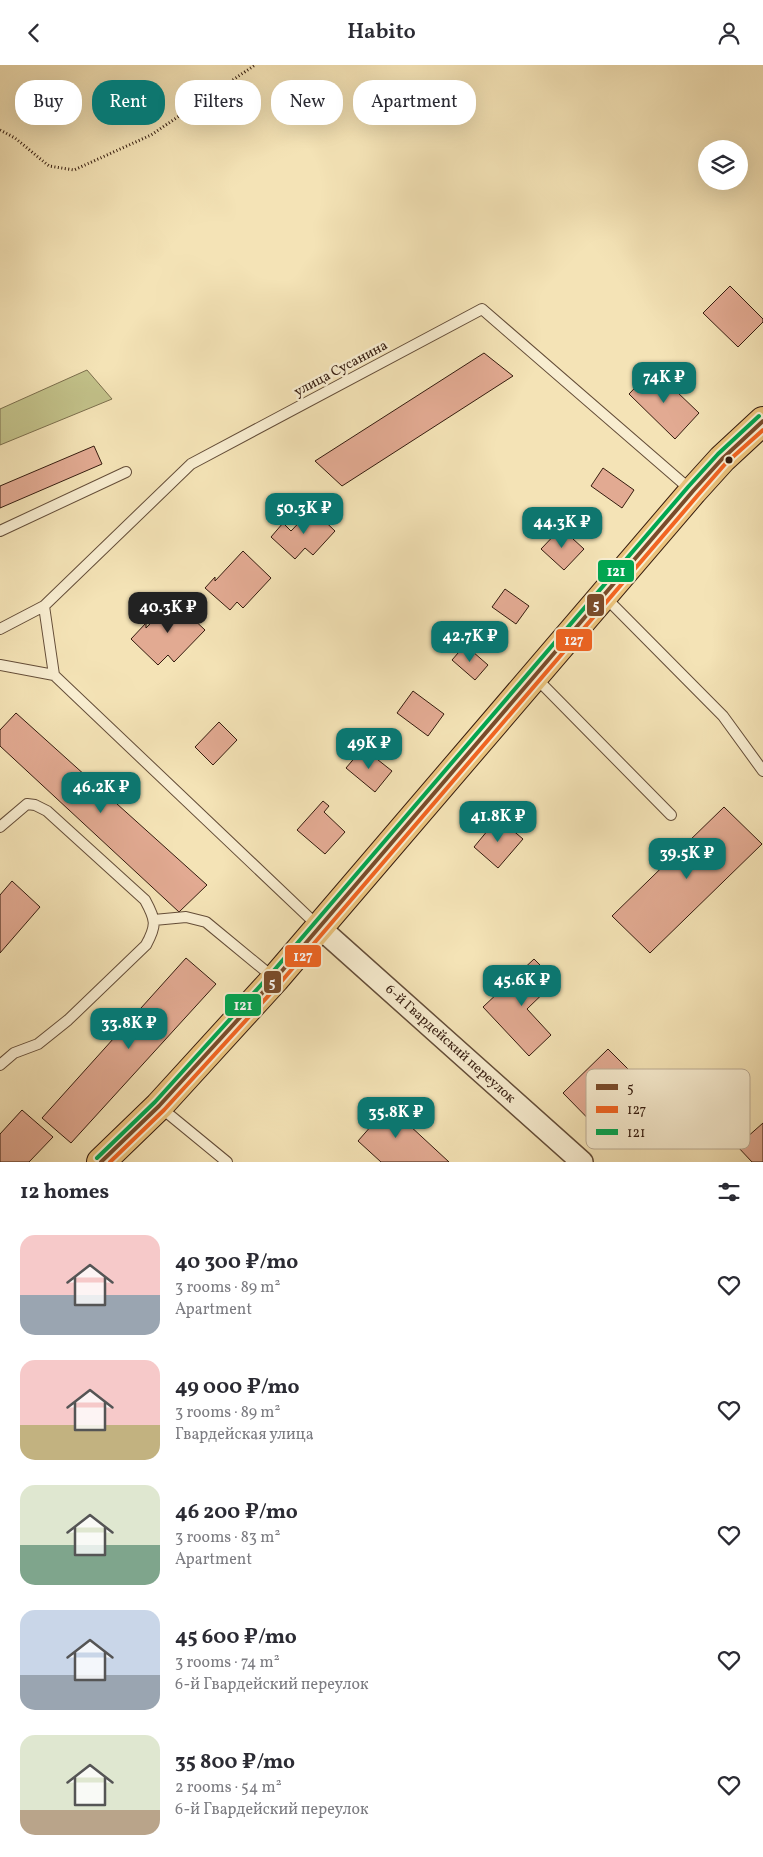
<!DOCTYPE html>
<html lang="en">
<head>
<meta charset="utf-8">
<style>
  :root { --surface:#fff; --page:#f7f7f7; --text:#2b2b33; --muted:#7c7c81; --accent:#0f766e }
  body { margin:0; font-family:Vollkorn,serif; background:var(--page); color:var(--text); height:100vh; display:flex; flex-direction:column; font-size:19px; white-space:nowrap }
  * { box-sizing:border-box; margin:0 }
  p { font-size:16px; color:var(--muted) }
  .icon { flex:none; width:28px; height:28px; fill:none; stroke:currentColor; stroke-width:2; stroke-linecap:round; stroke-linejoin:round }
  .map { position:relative; height:1097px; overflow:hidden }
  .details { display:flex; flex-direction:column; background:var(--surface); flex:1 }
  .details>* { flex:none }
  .hud { position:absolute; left:15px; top:15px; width:500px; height:45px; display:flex; gap:10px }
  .fabs { position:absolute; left:698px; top:75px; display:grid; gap:10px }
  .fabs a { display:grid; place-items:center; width:50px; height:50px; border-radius:50%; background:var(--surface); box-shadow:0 5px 20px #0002; font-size:25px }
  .price { position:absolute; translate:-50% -42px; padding:0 11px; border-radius:10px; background:var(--accent); color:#fff; font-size:16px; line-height:32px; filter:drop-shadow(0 1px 2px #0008) }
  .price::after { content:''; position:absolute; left:50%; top:30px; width:15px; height:11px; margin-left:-8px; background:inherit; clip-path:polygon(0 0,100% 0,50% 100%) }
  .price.on { background:#222; color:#fff }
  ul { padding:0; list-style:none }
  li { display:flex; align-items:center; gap:15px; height:125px; padding:0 20px }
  li span { display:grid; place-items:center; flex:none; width:140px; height:100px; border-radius:15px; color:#555 }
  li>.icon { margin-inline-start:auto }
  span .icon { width:60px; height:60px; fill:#fffc; stroke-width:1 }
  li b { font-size:21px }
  h2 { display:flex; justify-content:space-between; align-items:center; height:60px; padding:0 20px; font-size:21px }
  .pill { padding:0 18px; border-radius:20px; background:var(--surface); box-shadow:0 5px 20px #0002; font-size:18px; line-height:45px }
  .pill.on { background:var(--accent); color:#fff }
  header { display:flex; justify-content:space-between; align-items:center; height:65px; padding:0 20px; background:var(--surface); font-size:22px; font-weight:600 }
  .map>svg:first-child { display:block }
</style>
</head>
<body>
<header><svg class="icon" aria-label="back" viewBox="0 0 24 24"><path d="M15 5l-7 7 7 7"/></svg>Habito<svg class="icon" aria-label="person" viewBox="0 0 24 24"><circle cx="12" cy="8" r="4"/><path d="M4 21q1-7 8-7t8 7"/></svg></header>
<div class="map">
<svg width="763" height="1097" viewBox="0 0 763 1097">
  <rect width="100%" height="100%" fill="#f4e3b6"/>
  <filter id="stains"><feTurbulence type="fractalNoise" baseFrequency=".004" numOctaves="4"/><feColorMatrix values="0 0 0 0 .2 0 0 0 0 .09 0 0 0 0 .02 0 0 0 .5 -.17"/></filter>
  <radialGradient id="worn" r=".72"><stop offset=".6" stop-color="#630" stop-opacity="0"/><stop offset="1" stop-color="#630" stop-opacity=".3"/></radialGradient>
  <path fill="#c2c189" stroke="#7b6e4c" d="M 87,305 L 112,334 L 0,380 L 0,344 Z"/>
  <path fill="#e2aa92" stroke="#341b0e" d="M 730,221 L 763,254 L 763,257 L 738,282 L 703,248 Z
    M 484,288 L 513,311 L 342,421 L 315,396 Z
    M 653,304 L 699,348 L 675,374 L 629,329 Z
    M 94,381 L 102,399 L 0,443 L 0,421 Z
    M 603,403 L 634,425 L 622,443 L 591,421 Z
    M 312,444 L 335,466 L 313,490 L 305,483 L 295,494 L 271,472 L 283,458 L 291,466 Z
    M 561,463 L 584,484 L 564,505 L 541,484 Z
    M 243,486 L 271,513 L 243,543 L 237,537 L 230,545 L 205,523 L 215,512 L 215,516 Z
    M 505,524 L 529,541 L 516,559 L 492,542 Z
    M 173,535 L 205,565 L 174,597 L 168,590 L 158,600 L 131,574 L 146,558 L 146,563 Z
    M 465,580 L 488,600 L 475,615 L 452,595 Z
    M 413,626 L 444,649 L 428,671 L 397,648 Z
    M 16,648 L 207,820 L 179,847 L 0,681 L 0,665 Z
    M 219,657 L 237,675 L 213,700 L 195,682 Z
    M 363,683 L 392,706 L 375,727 L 346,703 Z
    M 323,736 L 329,741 L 324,747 L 345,767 L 325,789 L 297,765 Z
    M 724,742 L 762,779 L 650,888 L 612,851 Z
    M 498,753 L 523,774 L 498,803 L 474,782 Z
    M 12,816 L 40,842 L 0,888 L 0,830 Z
    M 186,893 L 216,919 L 71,1078 L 42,1053 Z
    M 534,894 L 556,916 L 527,944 L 551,970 L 529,991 L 483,942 Z
    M 608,984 L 656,1032 L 611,1077 L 563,1028 Z
    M 381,1034 L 449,1097 L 381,1097 L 358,1076 L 372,1060 L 364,1053 Z
    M 22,1045 L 53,1072 L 29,1097 L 0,1097 L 0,1069 Z
    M 763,1058 L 763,1097 L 752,1097 L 737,1081 Z"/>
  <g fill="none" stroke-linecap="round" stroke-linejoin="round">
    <defs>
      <path id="lane" d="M 0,466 L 126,407
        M 605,532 L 723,651 L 763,706
        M 44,541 L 54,610
        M 0,564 L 44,541 L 191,399 L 482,244 L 692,426
        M 0,600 L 54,610 L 318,861
        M 536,613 L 671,750
        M 0,762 L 27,739 L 35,740 L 47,746 L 145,835 C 156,855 157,860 146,880 L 68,955 L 38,979 L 14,988 L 0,1000
        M 154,855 L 186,852 L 206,857 L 274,913
        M 160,1042 L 227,1097"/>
      <path id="street" d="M 319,862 L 582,1097"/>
      <path id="primary" d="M 101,1097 L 159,1041 L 275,914 L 693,426 L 722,394 L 763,356"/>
    </defs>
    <use href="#lane" stroke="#644d38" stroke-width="12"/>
    <use href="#street" stroke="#644d38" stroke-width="24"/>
    <use href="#primary" stroke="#341b0e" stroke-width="30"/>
    <path stroke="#341b0e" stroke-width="3" stroke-dasharray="1 2.5" stroke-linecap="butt" d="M 0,65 L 15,73 L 49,101 L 74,105 L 151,70 L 255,0"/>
    <use href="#lane" stroke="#f8edd0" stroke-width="10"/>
    <use href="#street" stroke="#f8edd0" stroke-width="21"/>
    <use href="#primary" stroke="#eac27b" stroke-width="28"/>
    <defs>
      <path id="bus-1" d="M 101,1097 L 159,1041 L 275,914 L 693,426 L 722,394 L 763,356"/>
      <path id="bus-2" d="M 110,1097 L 164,1045 L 280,918 L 698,430 L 726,398 L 763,365"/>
      <path id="bus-3" d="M 97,1093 L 155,1037 L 270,910 L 688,422 L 718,389 L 759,351"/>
    </defs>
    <use href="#bus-1" stroke="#f8edd0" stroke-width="8"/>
    <use href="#bus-2" stroke="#f8edd0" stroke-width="8"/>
    <use href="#bus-3" stroke="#f8edd0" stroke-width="8"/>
    <use href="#bus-1" stroke="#7a4b2a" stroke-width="4"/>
    <use href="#bus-2" stroke="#f26522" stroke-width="4"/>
    <use href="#bus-3" stroke="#00a651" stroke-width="4"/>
  </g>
  <circle fill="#341b0e" stroke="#f8edd0" stroke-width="2" cx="729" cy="395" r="4.5"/>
  <g text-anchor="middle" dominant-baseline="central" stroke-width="5" stroke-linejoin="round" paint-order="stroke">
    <g font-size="14" fill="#341b0e" stroke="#f8edd0">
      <text transform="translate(341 304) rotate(-28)">улица Сусанина</text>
      <text transform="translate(450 979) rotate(42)">6-й Гвардейский переулок</text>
    </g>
  </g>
  <rect x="586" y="1004" width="164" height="80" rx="8" fill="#f8edd0" stroke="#bdae96" stroke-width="1"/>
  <rect x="596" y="1019" width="22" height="6" fill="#7a4b2a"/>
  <rect x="596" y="1041" width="22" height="7" fill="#f26522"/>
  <rect x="596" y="1064" width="22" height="6" fill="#00a651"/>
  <g font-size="14" fill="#341b0e">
    <text x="627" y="1027">5</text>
    <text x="627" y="1049">127</text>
    <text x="627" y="1072">121</text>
  </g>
  <g stroke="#f8edd0" stroke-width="2">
    <rect x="597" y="494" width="38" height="24" rx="5" fill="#00a651"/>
    <rect x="586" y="528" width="19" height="24" rx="5" fill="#7a4b2a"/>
    <rect x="555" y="563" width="38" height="24" rx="5" fill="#f26522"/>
    <rect x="284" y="879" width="38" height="24" rx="5" fill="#f26522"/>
    <rect x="263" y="905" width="19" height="24" rx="5" fill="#7a4b2a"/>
    <rect x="224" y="928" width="38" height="24" rx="5" fill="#00a651"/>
  </g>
  <g font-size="14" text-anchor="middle" font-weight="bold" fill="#fff">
    <text x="616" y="511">121</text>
    <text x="596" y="544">5</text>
    <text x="574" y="580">127</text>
    <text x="303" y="896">127</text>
    <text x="272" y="922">5</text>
    <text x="243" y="945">121</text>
  </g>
  <rect width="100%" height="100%" filter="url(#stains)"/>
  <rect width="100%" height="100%" fill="url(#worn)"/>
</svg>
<div class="fabs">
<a><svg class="icon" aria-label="layers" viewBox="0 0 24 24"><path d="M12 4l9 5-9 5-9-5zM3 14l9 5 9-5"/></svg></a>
</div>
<b class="price" style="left:664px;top:339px">74K ₽</b>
<b class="price" style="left:304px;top:470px">50.3K ₽</b>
<b class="price" style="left:562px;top:484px">44.3K ₽</b>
<b class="price on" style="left:168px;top:569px">40.3K ₽</b>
<b class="price" style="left:470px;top:598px">42.7K ₽</b>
<b class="price" style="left:369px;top:705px">49K ₽</b>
<b class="price" style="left:101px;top:749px">46.2K ₽</b>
<b class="price" style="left:498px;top:778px">41.8K ₽</b>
<b class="price" style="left:687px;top:815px">39.5K ₽</b>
<b class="price" style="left:522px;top:942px">45.6K ₽</b>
<b class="price" style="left:129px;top:985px">33.8K ₽</b>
<b class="price" style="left:396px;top:1074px">35.8K ₽</b>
<div class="hud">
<a class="pill">Buy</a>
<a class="pill on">Rent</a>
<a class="pill">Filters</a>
<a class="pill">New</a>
<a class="pill">Apartment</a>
</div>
</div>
<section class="details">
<h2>12 homes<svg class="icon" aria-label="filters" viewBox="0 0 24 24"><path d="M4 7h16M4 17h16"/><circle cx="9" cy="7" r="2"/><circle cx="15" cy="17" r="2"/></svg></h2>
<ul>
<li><span style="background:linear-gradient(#f6c9c9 60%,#9aa5b1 0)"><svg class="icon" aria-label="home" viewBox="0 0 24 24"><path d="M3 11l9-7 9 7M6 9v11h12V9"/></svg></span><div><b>40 300 ₽/mo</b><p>3 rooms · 89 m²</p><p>Apartment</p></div><svg class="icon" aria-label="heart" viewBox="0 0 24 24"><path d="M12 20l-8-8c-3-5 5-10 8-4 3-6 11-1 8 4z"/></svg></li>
<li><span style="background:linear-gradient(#f6c9c9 65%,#c2b280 0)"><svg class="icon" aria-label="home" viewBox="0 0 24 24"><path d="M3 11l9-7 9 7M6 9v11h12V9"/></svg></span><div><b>49 000 ₽/mo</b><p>3 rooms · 89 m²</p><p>Гвардейская улица</p></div><svg class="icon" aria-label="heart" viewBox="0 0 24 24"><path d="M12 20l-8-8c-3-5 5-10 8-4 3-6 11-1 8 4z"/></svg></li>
<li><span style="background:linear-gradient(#dfe7d0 60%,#7fa58c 0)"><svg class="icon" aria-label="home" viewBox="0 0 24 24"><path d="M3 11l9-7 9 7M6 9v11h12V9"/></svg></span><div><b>46 200 ₽/mo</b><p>3 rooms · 83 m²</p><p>Apartment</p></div><svg class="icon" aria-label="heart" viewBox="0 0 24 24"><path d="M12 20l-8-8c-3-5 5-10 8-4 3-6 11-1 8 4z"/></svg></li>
<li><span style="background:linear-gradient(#c9d6e8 65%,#9aa5b1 0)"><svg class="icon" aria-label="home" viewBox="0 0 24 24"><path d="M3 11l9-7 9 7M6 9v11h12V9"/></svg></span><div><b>45 600 ₽/mo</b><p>3 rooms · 74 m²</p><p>6-й Гвардейский переулок</p></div><svg class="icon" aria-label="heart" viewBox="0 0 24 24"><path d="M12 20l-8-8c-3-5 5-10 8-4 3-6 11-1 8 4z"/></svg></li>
<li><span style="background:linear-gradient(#dfe7d0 75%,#b9a48a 0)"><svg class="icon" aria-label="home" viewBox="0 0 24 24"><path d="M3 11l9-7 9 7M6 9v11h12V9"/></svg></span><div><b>35 800 ₽/mo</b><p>2 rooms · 54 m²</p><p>6-й Гвардейский переулок</p></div><svg class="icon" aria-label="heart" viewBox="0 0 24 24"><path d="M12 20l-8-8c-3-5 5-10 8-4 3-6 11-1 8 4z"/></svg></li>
</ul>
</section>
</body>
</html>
